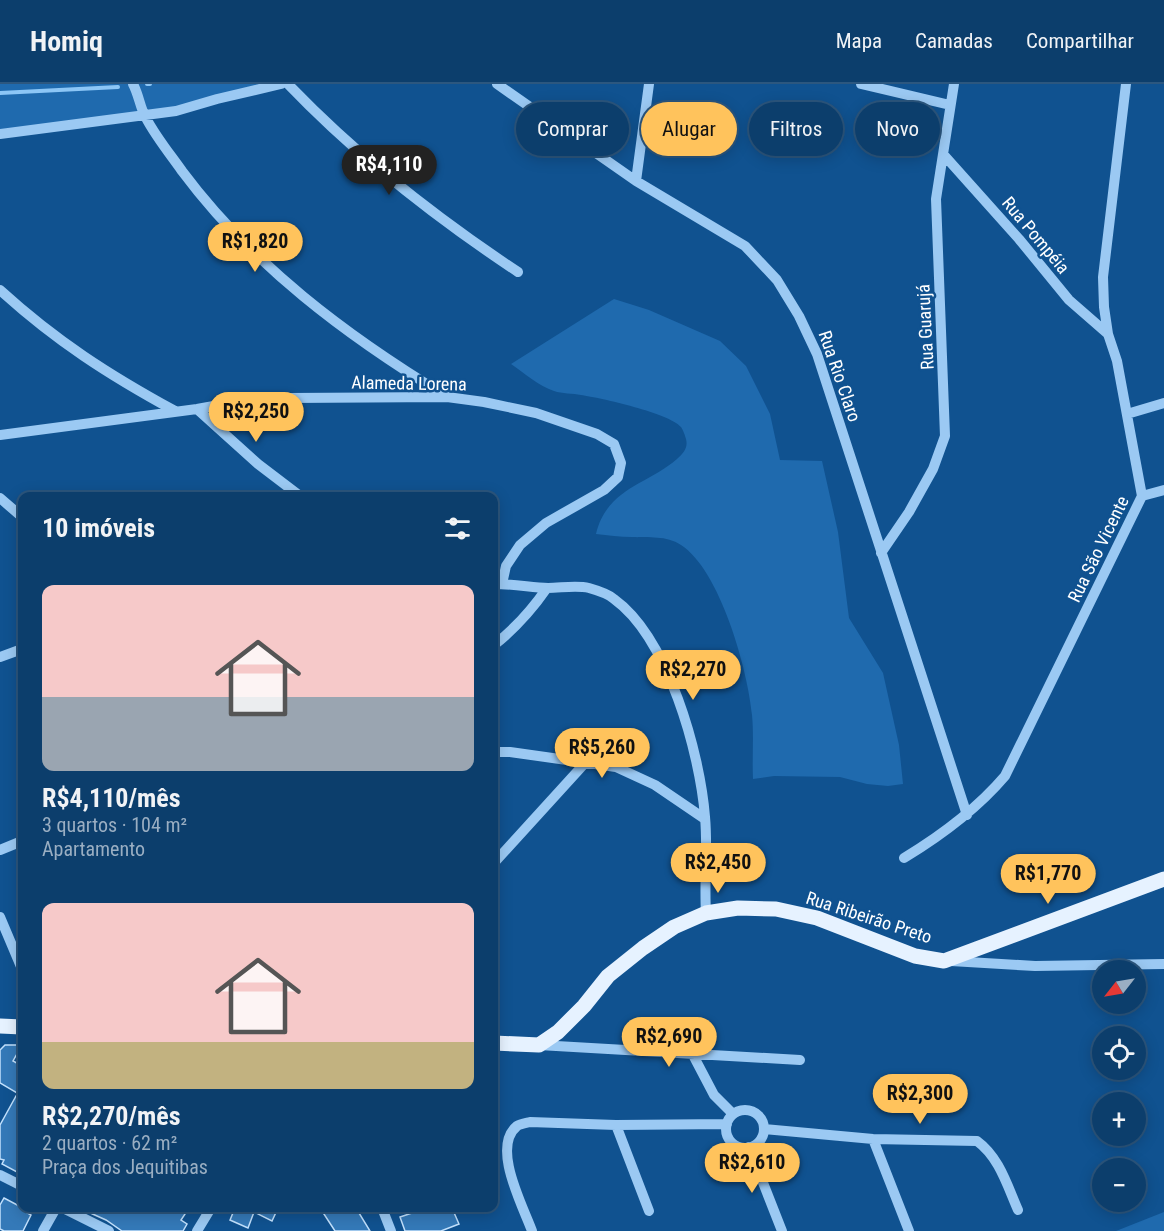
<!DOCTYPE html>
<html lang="pt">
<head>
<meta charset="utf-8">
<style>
  :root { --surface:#0c3e6c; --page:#1a4974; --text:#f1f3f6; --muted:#9aaec2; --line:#2c577f; --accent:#ffc35c }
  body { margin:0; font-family:"Roboto Condensed",sans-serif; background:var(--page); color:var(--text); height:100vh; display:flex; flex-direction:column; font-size:22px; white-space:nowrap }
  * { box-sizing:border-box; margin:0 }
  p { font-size:20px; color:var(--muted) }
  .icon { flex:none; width:33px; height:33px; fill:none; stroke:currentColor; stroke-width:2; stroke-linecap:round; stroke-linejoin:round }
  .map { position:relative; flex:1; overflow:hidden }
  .details { position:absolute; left:18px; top:408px; width:480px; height:720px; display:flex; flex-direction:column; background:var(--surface); border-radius:12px; box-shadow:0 3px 15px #0003,0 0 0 2px var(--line) }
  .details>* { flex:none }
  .guide { position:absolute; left:516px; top:18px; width:558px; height:54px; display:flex; gap:12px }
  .needle { width:39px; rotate:239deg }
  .buttons { position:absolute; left:1092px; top:876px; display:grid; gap:12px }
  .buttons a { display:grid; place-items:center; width:54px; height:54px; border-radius:50%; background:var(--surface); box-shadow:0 3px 15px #0003,0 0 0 2px var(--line); font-size:30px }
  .price { position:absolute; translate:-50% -51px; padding:0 14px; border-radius:21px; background:var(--accent); color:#111; font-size:20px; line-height:39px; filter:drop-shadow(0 2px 3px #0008) }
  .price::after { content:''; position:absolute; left:50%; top:36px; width:18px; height:14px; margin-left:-9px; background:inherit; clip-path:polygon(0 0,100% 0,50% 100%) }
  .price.on { background:#222; color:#fff }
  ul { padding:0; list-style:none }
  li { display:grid; align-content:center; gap:12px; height:318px; padding:0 24px }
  li span { display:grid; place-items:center; height:186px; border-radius:12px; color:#555 }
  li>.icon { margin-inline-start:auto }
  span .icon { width:108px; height:108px; fill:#fffc; stroke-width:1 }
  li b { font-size:26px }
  h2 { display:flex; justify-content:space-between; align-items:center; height:72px; padding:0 24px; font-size:26px }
  .chip { padding:0 21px; border-radius:27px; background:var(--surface); box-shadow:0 3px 15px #0003,0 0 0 2px var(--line); font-size:21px; line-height:54px }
  .chip.on { background:var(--accent); color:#111 }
  header { display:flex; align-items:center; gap:36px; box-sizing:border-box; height:84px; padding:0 30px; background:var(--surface); border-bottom:2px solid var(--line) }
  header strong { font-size:28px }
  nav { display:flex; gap:33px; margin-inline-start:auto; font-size:21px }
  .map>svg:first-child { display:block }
</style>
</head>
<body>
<header>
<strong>Homiq</strong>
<nav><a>Mapa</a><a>Camadas</a><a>Compartilhar</a></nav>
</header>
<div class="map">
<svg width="1164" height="1147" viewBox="0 0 1164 1147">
  <rect width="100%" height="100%" fill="#105290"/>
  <path fill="#1f6aae" d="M 0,0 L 281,0 L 176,27 L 0,50 Z
    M 614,215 L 649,226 L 720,257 L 746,282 L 770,330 L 780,376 L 822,377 L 838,448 L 849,534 L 883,589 L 899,661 L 903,700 L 888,702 L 867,700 L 840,693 L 774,692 L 753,695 C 752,674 754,652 752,631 C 748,586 720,486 681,461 C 666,451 649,454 632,453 C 620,453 608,451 596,450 C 607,404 647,401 677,375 C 685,368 689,362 685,352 C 685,351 682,344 681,343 C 669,329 601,314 581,311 C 573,309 562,310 554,307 C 539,302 524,289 511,280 Z
    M 1164,1128 L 1164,1147 L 1116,1147 Z"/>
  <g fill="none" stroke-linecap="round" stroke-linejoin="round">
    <path stroke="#8cc6f6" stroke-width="4" d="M 147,0 L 150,0
      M 0,9 L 118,3"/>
  </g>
  <path fill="#3479b8" stroke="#c2e1fd" stroke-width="1.5" d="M 5,961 L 22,961 L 13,977 L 22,982 L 22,997 L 17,1009 L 0,999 L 0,966 Z
    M 16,1012 L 22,1016 L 22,1079 L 17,1088 L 2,1080 L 4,1076 L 0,1075 L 0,1041 Z
    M 4,1114 L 25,1125 L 24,1127 L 31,1131 L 23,1147 L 4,1147 L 0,1145 L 0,1121 Z
    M 79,1124 L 189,1124 L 181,1136 L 187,1140 L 183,1147 L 122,1147 L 106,1136 Z
    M 235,1124 L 278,1124 L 272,1137 L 254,1128 L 248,1144 L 230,1136 Z
    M 320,1124 L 356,1124 L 370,1147 L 335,1147 Z
    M 427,1124 L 452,1124 L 459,1140 L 441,1147 L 405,1147 L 400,1133 Z"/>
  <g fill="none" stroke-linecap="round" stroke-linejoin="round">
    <path stroke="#9bc9f3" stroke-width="10" d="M 133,0 C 139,11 140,24 146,34 C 156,53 170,70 182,87 C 252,181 347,252 446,312
      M 288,0 C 357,72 435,133 518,188
      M 497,0 L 636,97 L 745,162 L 777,196 L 799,232 L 817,270 L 967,731
      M 861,0 L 950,21
      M 0,50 L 176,27 L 217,15 L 281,0
      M 943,70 L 1019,155 L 1069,216 L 1108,250
      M 636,97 L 649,0
      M 0,206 C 56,257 109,291 175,327
      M 197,325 L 258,380 L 300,412
      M 1127,330 L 1164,319
      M 0,351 L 197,325 L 236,318 L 289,314 L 447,313 L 484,318 L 536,329 L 597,350 L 614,360 L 621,379 L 618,393 L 604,406 L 546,439 L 520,461 L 506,482 L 502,500
      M 1142,412 L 1164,406
      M 0,414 L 22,433
      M 881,469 L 909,428 L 933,385 L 945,352 L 936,115 L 954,0
      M 494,500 C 512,500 530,503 548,504 C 561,504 576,501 589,504 C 596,506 609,510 614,515 C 668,554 700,669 705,733 C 708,765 704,797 706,829
      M 494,561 C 516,544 531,527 547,504
      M 0,573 L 22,565
      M 494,668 L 510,668 L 616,683 L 655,701 L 705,735
      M 0,766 L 22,757
      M 904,774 C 942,751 976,726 1005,692 L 1142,412 L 1117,277 L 1108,250 L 1104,223 L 1103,193 L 1126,0
      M 494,779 L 586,678
      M 0,833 L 22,885
      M 951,877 L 1035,882 L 1164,880
      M 539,961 L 800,976
      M 693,971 L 714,1011 L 733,1030
      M726 1045a19 19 0 1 1 38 0a19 19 0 1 1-38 0Z
      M 616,1041 L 649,1127
      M 764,1045 L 873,1055 L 977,1057 C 999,1073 1007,1101 1018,1126
      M 873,1055 L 909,1147
      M 749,1063 L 782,1147
      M 0,1091 L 22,1102
      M 63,1124 L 109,1147
      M 382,1124 L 391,1147
      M 43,1147 L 56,1124
      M 197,1147 L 211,1124
      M 532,1147 C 523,1122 491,1063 517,1042 C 520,1040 526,1039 530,1038 L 616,1041 L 727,1040"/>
    <path stroke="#e6f2ff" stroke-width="15" d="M 0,942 L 22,943
      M 494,959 L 539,961 L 558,948 L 584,922 L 608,892 L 643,864 L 674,843 L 706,829 L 738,824 L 776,825 L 817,834 L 915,872 L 944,877 L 1164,795"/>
  </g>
  <g text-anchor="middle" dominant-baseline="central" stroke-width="5" stroke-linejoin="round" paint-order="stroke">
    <g font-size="18" fill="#fff" stroke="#105290">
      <text transform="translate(1036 151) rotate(50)">Rua Pompéia</text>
      <text transform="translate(925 243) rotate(-93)">Rua Guarujá</text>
      <text transform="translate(840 292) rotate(71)">Rua Rio Claro</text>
      <text transform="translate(409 299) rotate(1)">Alameda Lorena</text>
      <text transform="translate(1098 465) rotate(-64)">Rua São Vicente</text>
      <text transform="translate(869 833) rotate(18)">Rua Ribeirão Preto</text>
    </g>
  </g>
</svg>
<div class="buttons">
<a><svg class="needle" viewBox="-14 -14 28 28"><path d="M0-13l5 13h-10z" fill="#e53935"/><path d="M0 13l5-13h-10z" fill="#9aaec2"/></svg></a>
<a><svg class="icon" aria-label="locate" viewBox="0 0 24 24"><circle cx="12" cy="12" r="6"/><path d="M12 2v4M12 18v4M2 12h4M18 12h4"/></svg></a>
<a>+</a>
<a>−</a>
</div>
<b class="price on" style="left:389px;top:112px">R$4,110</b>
<b class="price" style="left:255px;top:189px">R$1,820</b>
<b class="price" style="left:256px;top:359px">R$2,250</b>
<b class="price" style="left:693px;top:617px">R$2,270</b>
<b class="price" style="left:602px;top:695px">R$5,260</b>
<b class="price" style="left:718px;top:810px">R$2,450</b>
<b class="price" style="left:1048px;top:821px">R$1,770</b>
<b class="price" style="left:669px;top:984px">R$2,690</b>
<b class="price" style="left:920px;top:1041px">R$2,300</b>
<b class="price" style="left:752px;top:1110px">R$2,610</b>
<div class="guide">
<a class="chip">Comprar</a>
<a class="chip on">Alugar</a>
<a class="chip">Filtros</a>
<a class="chip">Novo</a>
</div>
<section class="details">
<h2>10 imóveis<svg class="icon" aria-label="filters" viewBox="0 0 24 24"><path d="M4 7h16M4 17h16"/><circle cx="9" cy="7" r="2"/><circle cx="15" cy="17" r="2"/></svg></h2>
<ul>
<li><span style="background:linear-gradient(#f6c9c9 60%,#9aa5b1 0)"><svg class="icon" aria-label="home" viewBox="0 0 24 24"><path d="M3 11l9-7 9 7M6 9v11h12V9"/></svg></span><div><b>R$4,110/mês</b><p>3 quartos · 104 m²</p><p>Apartamento</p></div></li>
<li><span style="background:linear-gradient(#f6c9c9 75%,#c2b280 0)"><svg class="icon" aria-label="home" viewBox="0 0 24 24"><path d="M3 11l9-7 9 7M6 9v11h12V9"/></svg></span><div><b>R$2,270/mês</b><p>2 quartos · 62 m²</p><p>Praça dos Jequitibas</p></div></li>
</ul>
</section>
</div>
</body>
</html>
